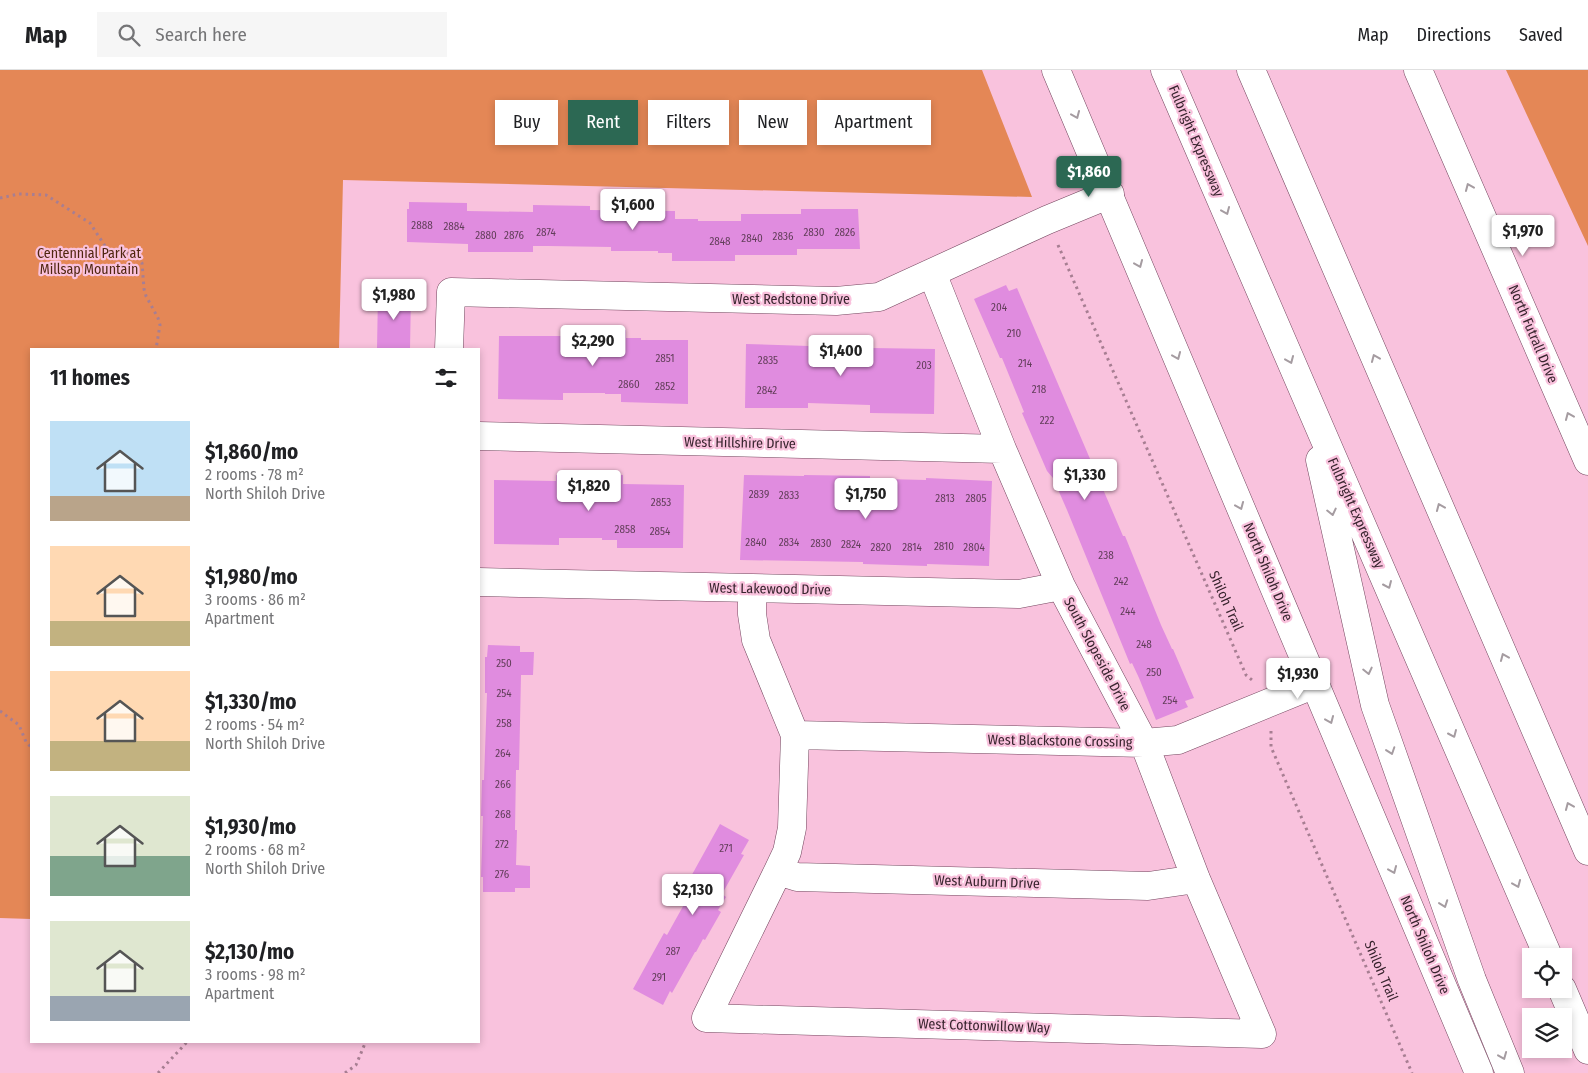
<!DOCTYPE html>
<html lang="en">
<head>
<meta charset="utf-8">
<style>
  :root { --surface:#fff; --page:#f6f6f6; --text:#202124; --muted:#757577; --line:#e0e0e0; --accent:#2c6853 }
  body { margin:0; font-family:"Fira Sans Condensed",sans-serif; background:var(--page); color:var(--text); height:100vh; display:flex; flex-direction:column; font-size:19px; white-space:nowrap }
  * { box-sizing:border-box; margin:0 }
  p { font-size:16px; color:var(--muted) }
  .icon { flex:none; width:28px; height:28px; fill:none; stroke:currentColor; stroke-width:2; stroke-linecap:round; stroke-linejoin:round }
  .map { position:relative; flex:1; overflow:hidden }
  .panel { position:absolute; left:30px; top:278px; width:450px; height:695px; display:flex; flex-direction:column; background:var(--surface); border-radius:0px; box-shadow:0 2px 8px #0003 }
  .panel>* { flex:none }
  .banner { position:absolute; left:495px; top:30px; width:475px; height:45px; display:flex; gap:10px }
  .controls { position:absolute; left:1522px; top:878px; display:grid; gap:10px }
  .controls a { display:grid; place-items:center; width:50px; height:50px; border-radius:0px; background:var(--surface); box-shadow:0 2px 8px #0003; font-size:25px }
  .price { position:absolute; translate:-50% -42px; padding:0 11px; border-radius:5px; background:#fff; color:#222; font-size:16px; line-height:32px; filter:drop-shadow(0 1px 2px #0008) }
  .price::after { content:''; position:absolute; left:50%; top:30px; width:15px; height:11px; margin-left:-8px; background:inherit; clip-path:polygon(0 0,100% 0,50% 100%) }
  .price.selected { background:var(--accent); color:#fff }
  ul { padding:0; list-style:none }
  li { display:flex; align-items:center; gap:15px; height:125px; padding:0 20px }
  li span { display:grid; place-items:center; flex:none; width:140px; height:100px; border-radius:0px; color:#555 }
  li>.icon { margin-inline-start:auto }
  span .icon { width:60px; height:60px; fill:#fffc; stroke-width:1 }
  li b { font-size:21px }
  h2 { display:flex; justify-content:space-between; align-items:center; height:60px; padding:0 20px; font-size:21px }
  .tag { padding:0 18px; border-radius:0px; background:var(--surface); box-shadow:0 2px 8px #0003; font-size:18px; line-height:45px }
  .tag.selected { background:var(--accent); color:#fff }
  header { display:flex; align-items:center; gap:30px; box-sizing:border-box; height:70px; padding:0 25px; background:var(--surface); border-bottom:1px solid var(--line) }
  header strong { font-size:24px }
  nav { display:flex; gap:28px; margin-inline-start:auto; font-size:18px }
  .search { width:350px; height:45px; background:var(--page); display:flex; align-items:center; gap:12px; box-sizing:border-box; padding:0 18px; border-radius:0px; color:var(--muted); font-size:19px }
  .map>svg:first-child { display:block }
</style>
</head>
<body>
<header>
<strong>Map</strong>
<div class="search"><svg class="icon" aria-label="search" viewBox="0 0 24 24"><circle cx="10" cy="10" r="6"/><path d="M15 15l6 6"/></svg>Search here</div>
<nav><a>Map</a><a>Directions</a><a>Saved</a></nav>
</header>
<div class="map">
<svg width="1588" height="1003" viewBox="0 0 1588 1003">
  <rect width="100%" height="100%" fill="#f9c2dd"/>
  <path fill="#e48756" d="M 0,0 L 982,0 L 1032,127 L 343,110 L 339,279 L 31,279 L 31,849 L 0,848 Z
    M 1506,0 L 1588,0 L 1588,176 Z"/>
  <path fill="#e08cdf" d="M 409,132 L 467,133 L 467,141 L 533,142 L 533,135 L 590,136 L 590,140 L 675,141 L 675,149 L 698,149 L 698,151 L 741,151 L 741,144 L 801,144 L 801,139 L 858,139 L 860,179 L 797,179 L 797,185 L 735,185 L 735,191 L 672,191 L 672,183 L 658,183 L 658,181 L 611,181 L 611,177 L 548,176 L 533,176 L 533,182 L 468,182 L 468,174 L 407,172 L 407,139 L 409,139 Z
    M 1006,215 L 1009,221 L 1017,218 L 1123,466 L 1125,466 L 1161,555 L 1172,579 L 1173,579 L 1194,628 L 1185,631 L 1188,637 L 1156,650 L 1139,608 L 1132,593 L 1130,594 L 1067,440 L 1053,408 L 1047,401 L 1022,343 L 1024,342 L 1002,288 L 1000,288 L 974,229 Z
    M 378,223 L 411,223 L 410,279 L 377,279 Z
    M 561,260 L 626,260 L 626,268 L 641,268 L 641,270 L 688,270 L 688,334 L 621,332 L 621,324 L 605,324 L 605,323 L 563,323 L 563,330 L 498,329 L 499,266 L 561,266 Z
    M 809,269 L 872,271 L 872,278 L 935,279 L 934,344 L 870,343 L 870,335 L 808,333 L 808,338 L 745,338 L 746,274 L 809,276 Z
    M 556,405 L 623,405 L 623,414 L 684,415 L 683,478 L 617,478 L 617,470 L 602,470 L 602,468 L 559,468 L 559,475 L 494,474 L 494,410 L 556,411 Z
    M 744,405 L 804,406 L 804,405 L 870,406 L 870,408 L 885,409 L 926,410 L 926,408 L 992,411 L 989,496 L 927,494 L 927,496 L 863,494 L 863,492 L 740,490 Z
    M 488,575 L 520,576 L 520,582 L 534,582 L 533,605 L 521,605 L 519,700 L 516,700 L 515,760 L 517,760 L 516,795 L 530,796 L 530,818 L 515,818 L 515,822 L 483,822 L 483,807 L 481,807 L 483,746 L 481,746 L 482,710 L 484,710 L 487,623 L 485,623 L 485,587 L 487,587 Z
    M 720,754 L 749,770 L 741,784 L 744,785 L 722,824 L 726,827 L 718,840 L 721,842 L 705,870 L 703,869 L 696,882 L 695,882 L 672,923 L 670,921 L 663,935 L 633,919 L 664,863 L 667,865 L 696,813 L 689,810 Z"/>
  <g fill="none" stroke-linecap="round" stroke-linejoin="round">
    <defs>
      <path id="minor" d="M 449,279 L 451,222 L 836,231 L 879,227 L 1047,150 L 1110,124
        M 479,366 L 1002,379
        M 479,512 L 1019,524 L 1061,516
        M 752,519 L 752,544 L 756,570 L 795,665 L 792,758 L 787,782 L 778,801 L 706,948 L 1262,964 L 1196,809 L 1144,673 L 1061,516 L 1002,379 L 932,203
        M 795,665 L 1144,673 L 1178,670 L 1315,614
        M 778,801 L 797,807 L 1148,816 L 1196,809"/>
      <path id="major" d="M 1056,0 L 1479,1003
        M 1418,0 L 1588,391"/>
      <path id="highway" d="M 1165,0 L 1548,886
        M 1251,0 L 1588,781
        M 1320,390 L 1375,635 L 1472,910 L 1510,1003
        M 1562,919 L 1588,980"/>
    </defs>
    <use href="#minor" stroke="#74465f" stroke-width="29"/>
    <use href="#major" stroke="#74465f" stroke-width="29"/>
    <use href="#highway" stroke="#74465f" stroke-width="29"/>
    <path stroke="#a77e92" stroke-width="3" stroke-dasharray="2.5 4" stroke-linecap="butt" d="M 0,128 L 19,124 L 46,125 L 90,153 L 107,179 L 114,183 L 128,183 L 137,186 L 142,193 L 144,219 L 146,226 L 158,248 L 160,255 L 156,279
      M 1058,175 L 1246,605 L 1252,610
      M 0,641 L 19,655 L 26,672 L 31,677
      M 1271,661 L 1271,677 L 1412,1003
      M 304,971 L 313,971
      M 158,1003 L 188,971
      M 345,1003 L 356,995 L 366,971"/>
    <use href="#minor" stroke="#fff" stroke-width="28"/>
    <use href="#major" stroke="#fff" stroke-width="28"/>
    <use href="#highway" stroke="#fff" stroke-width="28"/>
  </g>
  <defs><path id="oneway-chevron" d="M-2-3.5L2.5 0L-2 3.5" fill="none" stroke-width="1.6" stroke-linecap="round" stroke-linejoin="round" transform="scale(1.25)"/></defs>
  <g stroke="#a59ca1">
    <use href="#oneway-chevron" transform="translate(1076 45) rotate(67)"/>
    <use href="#oneway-chevron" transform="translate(1469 117) rotate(-113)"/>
    <use href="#oneway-chevron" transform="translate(1226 141) rotate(67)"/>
    <use href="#oneway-chevron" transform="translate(1139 194) rotate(67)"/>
    <use href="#oneway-chevron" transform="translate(1177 286) rotate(67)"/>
    <use href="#oneway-chevron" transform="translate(1375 288) rotate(-113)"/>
    <use href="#oneway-chevron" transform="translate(1290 290) rotate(67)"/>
    <use href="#oneway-chevron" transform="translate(1569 346) rotate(-113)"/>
    <use href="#oneway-chevron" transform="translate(1240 436) rotate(67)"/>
    <use href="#oneway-chevron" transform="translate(1440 437) rotate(-113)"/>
    <use href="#oneway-chevron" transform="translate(1332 442) rotate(77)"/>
    <use href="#oneway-chevron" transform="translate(1388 515) rotate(66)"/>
    <use href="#oneway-chevron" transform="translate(1504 587) rotate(-113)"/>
    <use href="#oneway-chevron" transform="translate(1368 601) rotate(77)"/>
    <use href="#oneway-chevron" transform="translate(1330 650) rotate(67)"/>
    <use href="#oneway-chevron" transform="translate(1453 664) rotate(66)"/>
    <use href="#oneway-chevron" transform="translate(1391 681) rotate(71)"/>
    <use href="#oneway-chevron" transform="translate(1569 736) rotate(-113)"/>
    <use href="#oneway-chevron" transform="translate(1393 800) rotate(67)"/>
    <use href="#oneway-chevron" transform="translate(1517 814) rotate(67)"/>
    <use href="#oneway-chevron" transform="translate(1444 834) rotate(70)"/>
    <use href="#oneway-chevron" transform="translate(1503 986) rotate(68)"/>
  </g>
  <g text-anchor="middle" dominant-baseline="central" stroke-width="4.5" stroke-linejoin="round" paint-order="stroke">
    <g font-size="11" fill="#623e5a">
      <text x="422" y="155">2888</text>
      <text x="454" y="156">2884</text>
      <text x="546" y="162">2874</text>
      <text x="814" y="162">2830</text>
      <text x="845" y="162">2826</text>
      <text x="486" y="165">2880</text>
      <text x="514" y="165">2876</text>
      <text x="783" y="166">2836</text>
      <text x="752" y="168">2840</text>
      <text x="720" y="171">2848</text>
      <text x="999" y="237">204</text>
      <text x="1014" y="263">210</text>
      <text x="665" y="288">2851</text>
      <text x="768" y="290">2835</text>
      <text x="1025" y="293">214</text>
      <text x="924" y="295">203</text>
      <text x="629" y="314">2860</text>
      <text x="665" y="316">2852</text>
      <text x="1039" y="319">218</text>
      <text x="767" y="320">2842</text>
      <text x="1047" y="350">222</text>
      <text x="759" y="424">2839</text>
      <text x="789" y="425">2833</text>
      <text x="945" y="428">2813</text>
      <text x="976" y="428">2805</text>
      <text x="661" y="432">2853</text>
      <text x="625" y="459">2858</text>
      <text x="660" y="461">2854</text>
      <text x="756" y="472">2840</text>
      <text x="789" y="472">2834</text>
      <text x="821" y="473">2830</text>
      <text x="851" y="474">2824</text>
      <text x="944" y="476">2810</text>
      <text x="881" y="477">2820</text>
      <text x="912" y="477">2814</text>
      <text x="974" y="477">2804</text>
      <text x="1106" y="485">238</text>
      <text x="1121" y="511">242</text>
      <text x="1128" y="541">244</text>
      <text x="1144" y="574">248</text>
      <text x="504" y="593">250</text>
      <text x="1154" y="602">250</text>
      <text x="504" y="623">254</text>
      <text x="1170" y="630">254</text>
      <text x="504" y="653">258</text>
      <text x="503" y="683">264</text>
      <text x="503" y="714">266</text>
      <text x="503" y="744">268</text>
      <text x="502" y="774">272</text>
      <text x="726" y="778">271</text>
      <text x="502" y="804">276</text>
      <text x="673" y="881">287</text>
      <text x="659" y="907">291</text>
    </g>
    <g font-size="14" fill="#38242e" stroke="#f9c2dd">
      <text transform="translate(1196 71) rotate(67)">Fulbright Expressway</text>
      <text x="791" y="229">West Redstone Drive</text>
      <text transform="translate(1533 264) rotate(67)">North Futrall Drive</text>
      <text transform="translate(740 373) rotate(1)">West Hillshire Drive</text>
      <text transform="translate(1356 443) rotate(66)">Fulbright Expressway</text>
      <text transform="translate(1268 502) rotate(67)">North Shiloh Drive</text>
      <text transform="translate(770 519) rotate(1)">West Lakewood Drive</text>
      <text transform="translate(1226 531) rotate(66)">Shiloh Trail</text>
      <text transform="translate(1097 584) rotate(62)">South Slopeside Drive</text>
      <text transform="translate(1060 671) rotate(1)">West Blackstone Crossing</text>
      <text transform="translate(987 812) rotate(2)">West Auburn Drive</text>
      <text transform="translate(1425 875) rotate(67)">North Shiloh Drive</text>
      <text transform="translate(1381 901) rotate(67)">Shiloh Trail</text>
      <text transform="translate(984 956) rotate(2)">West Cottonwillow Way</text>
    </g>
    <g font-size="14" fill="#4f260f" stroke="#f9c2dd">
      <text x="89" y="183">Centennial Park at<tspan x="89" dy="16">Millsap Mountain</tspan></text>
    </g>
  </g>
</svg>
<div class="controls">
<a><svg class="icon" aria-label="locate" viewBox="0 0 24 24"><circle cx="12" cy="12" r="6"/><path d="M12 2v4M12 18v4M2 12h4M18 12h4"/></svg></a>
<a><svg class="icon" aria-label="layers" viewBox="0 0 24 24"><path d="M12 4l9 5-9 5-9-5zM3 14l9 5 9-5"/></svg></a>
</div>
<b class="price selected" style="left:1089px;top:128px">$1,860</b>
<b class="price" style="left:633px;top:161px">$1,600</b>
<b class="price" style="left:1523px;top:187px">$1,970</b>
<b class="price" style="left:394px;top:251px">$1,980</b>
<b class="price" style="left:593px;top:297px">$2,290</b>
<b class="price" style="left:841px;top:307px">$1,400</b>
<b class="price" style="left:1085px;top:431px">$1,330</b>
<b class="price" style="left:589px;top:442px">$1,820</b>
<b class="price" style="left:866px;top:450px">$1,750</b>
<b class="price" style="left:1298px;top:630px">$1,930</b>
<b class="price" style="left:693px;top:846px">$2,130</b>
<div class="banner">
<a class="tag">Buy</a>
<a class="tag selected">Rent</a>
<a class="tag">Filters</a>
<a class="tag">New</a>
<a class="tag">Apartment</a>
</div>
<section class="panel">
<h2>11 homes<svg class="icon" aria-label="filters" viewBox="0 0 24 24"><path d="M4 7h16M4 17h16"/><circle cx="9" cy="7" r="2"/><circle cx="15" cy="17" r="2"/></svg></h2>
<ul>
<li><span style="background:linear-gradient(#bfe0f5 75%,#b9a48a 0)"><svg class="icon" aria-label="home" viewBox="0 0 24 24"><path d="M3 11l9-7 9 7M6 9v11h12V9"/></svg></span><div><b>$1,860/mo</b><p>2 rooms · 78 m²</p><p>North Shiloh Drive</p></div></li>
<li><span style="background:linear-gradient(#ffd9b3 75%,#c2b280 0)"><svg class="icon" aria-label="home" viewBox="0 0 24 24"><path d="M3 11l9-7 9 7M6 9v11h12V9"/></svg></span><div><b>$1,980/mo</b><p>3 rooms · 86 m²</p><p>Apartment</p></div></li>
<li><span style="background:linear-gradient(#ffd9b3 70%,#c2b280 0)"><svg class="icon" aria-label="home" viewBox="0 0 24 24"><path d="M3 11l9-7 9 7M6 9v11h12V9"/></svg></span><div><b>$1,330/mo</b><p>2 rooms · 54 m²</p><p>North Shiloh Drive</p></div></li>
<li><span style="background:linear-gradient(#dfe7d0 60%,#7fa58c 0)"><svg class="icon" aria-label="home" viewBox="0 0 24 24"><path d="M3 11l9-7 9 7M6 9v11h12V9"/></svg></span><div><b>$1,930/mo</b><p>2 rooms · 68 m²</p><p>North Shiloh Drive</p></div></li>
<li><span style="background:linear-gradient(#dfe7d0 75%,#9aa5b1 0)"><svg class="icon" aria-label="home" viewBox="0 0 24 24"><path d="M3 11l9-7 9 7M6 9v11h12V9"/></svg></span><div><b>$2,130/mo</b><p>3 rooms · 98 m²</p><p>Apartment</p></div></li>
</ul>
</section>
</div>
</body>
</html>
